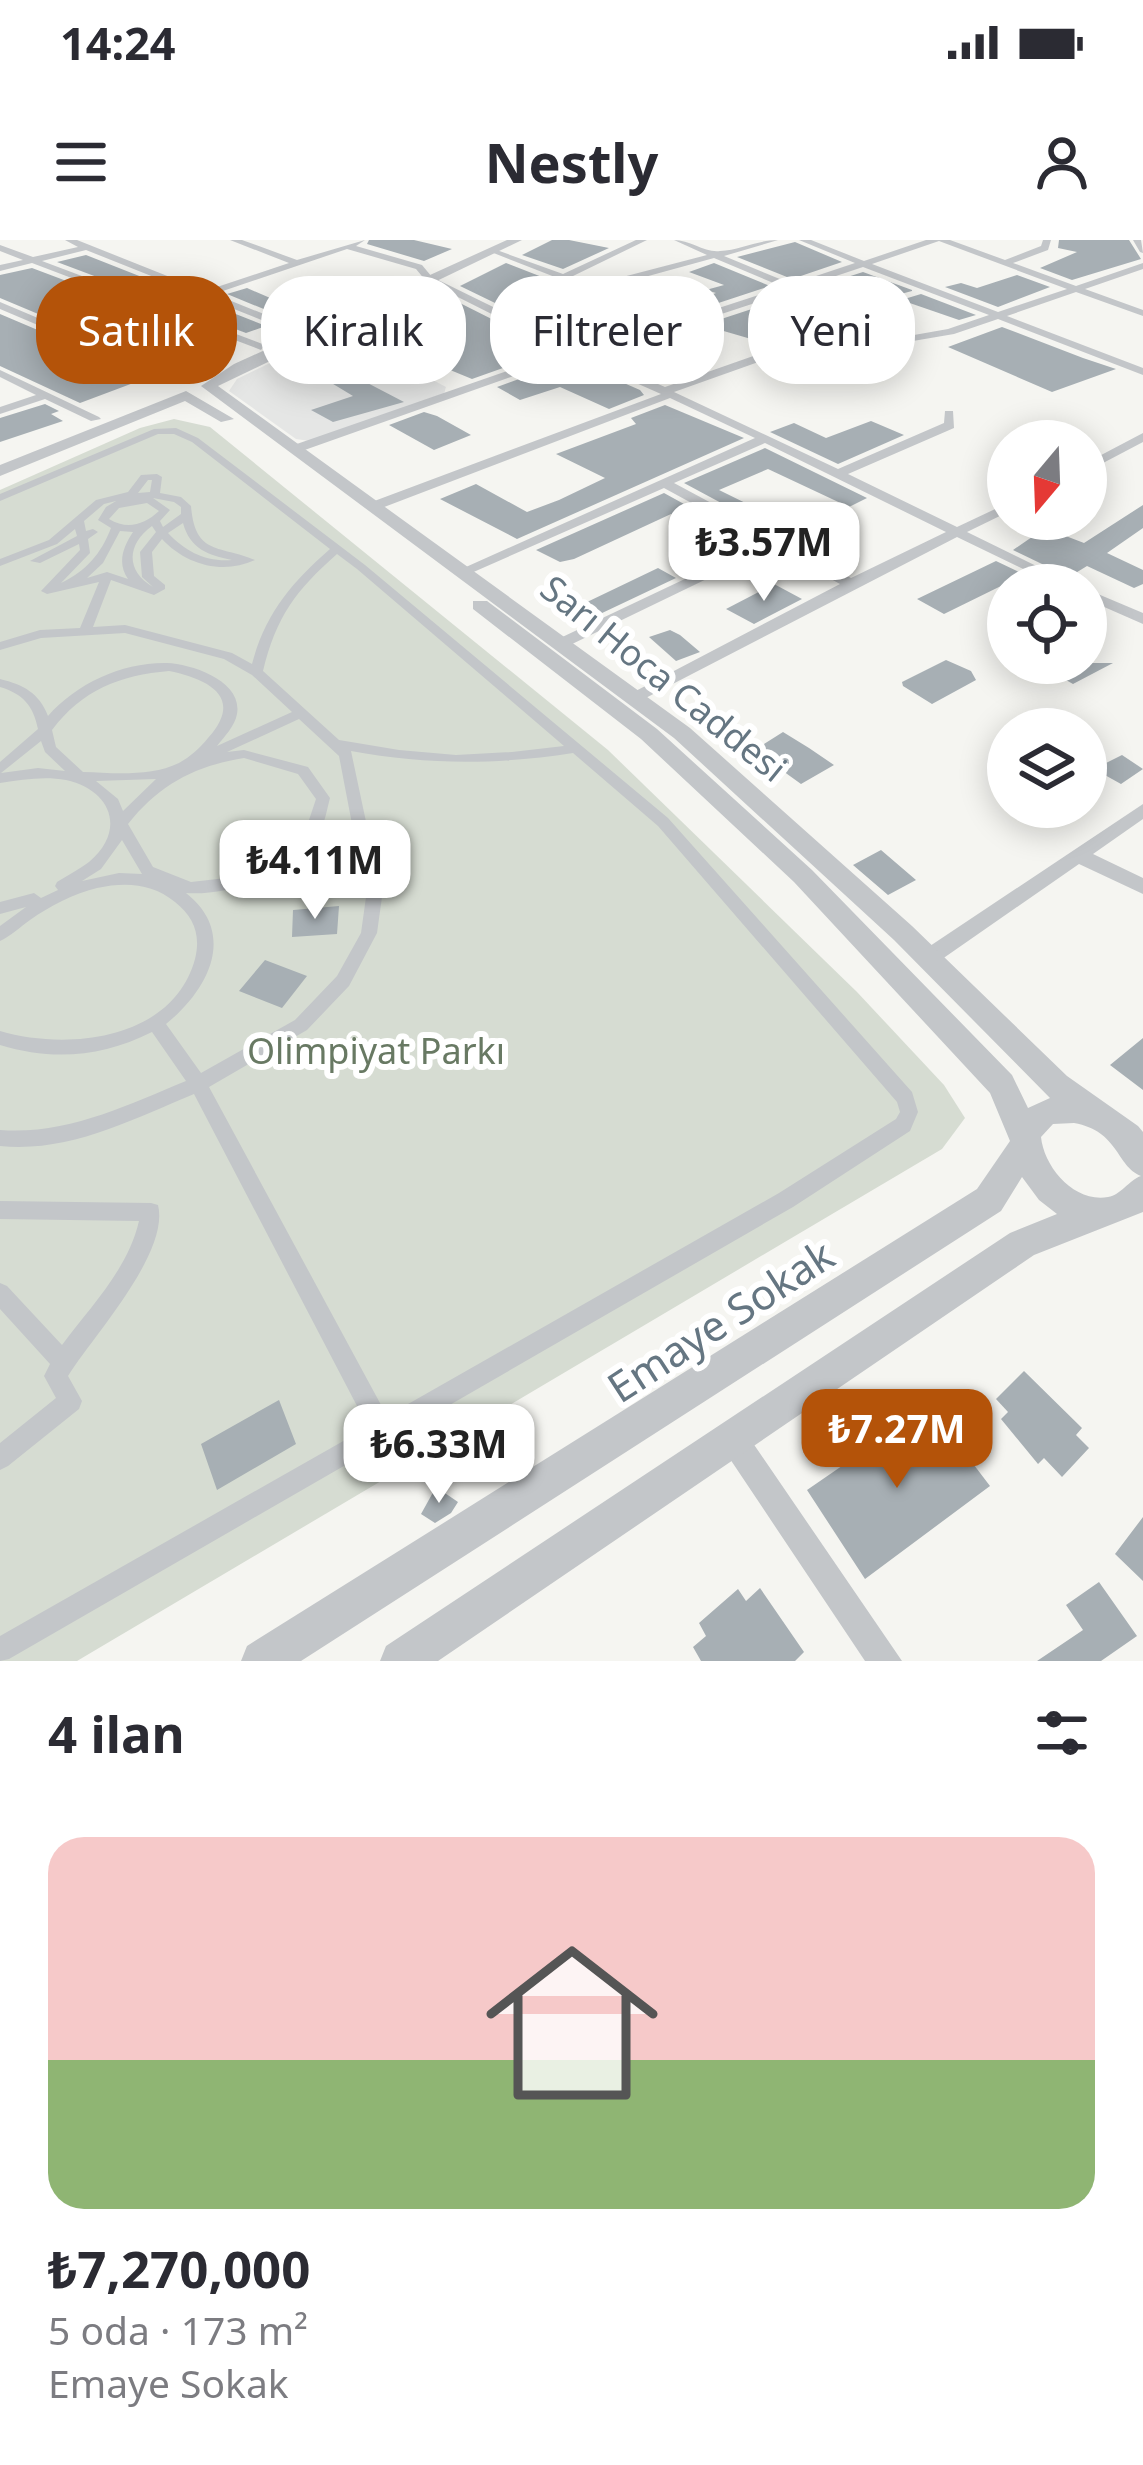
<!DOCTYPE html>
<html lang="tr">
<head>
<meta charset="utf-8">
<style>
  :root { --surface:#fff; --page:#f2f2f3; --text:#2b2b33; --muted:#7c7c81; --line:#e1e1e2; --accent:#b45309 }
  body { margin:0; font-family:"Noto Sans",sans-serif; background:var(--page); color:var(--text); height:100vh; display:flex; flex-direction:column; font-size:45px; white-space:nowrap }
  * { box-sizing:border-box; margin:0 }
  p { font-size:39px; color:var(--muted) }
  .icon { flex:none; width:66px; height:66px; fill:none; stroke:currentColor; stroke-width:2; stroke-linecap:round; stroke-linejoin:round }
  .map { position:relative; height:1421px; overflow:hidden }
  .side { display:flex; flex-direction:column; background:var(--surface); flex:1 }
  .side>* { flex:none }
  .banner { position:absolute; left:36px; top:36px; width:1071px; height:108px; display:flex; gap:24px }
  .needle { width:78px; rotate:199deg }
  .fabs { position:absolute; left:987px; top:180px; display:grid; gap:24px }
  .fabs a { display:grid; place-items:center; width:120px; height:120px; border-radius:50%; background:var(--surface); box-shadow:0 6px 30px #0003; font-size:60px }
  .price { position:absolute; translate:-50% -102px; padding:0 27px; border-radius:24px; background:#fff; color:#222; font-size:39px; line-height:78px; filter:drop-shadow(0 3px 6px #0008) }
  .price::after { content:''; position:absolute; left:50%; top:72px; width:36px; height:27px; margin-left:-18px; background:inherit; clip-path:polygon(0 0,100% 0,50% 100%) }
  .price.active { background:var(--accent); color:#fff }
  ul { padding:0; list-style:none }
  li { display:grid; align-content:center; gap:24px; height:636px; padding:0 48px }
  li+li { border-top:3px solid var(--line) }
  li span { display:grid; place-items:center; height:372px; border-radius:36px; color:#555 }
  li>.icon { margin-inline-start:auto }
  span .icon { width:216px; height:216px; fill:#fffc; stroke-width:1 }
  li b { font-size:51px }
  h2 { display:flex; justify-content:space-between; align-items:center; height:144px; padding:0 48px; font-size:51px }
  .pill { padding:0 42px; border-radius:48px; background:var(--surface); box-shadow:0 6px 30px #0003; font-size:42px; line-height:108px }
  .pill.active { background:var(--accent); color:#fff }
  .status { display:flex; justify-content:space-between; align-items:center; height:84px; padding:0 60px; background:var(--surface); direction:ltr }
  .status svg { height:33px; fill:currentColor }
  header { display:flex; justify-content:space-between; align-items:center; height:156px; padding:0 48px; background:var(--surface); font-size:54px; font-weight:700 }
  .map>svg:first-child { display:block }
</style>
</head>
<body>
<div class="status"><b>14:24</b><svg viewBox="0 0 49 12"><path d="M0 12V9h3v3zM5 12V6h3v6zM10 12V3h3v9zM15 12V0h3v12zM26 1h20v11H26zM47 4h2v5h-2z"/></svg></div>
<header><svg class="icon" aria-label="menu" viewBox="0 0 24 24"><path d="M4 6h16M4 12h16M4 18h16"/></svg>Nestly<svg class="icon" aria-label="person" viewBox="0 0 24 24"><circle cx="12" cy="8" r="4"/><path d="M4 21q1-7 8-7t8 7"/></svg></header>
<div class="map">
<svg width="1143" height="1421" viewBox="0 0 1143 1421">
  <rect width="100%" height="100%" fill="#f5f5f1"/>
  <path fill="#e5e6e5" d="M 332,93 L 346,94 L 446,147 L 444,154 L 310,201 L 296,199 L 229,151 L 237,139 Z"/>
  <path fill="#d6dcd2" d="M 174,179 L 210,187 L 608,510 L 857,752 L 944,845 L 965,878 L 942,909 L 77,1421 L 0,1421 L 0,250 L 140,188 Z"/>
  <path fill="#a7afb4" d="M 369,0 L 414,0 L 452,9 L 424,21 L 367,4 Z
    M 552,0 L 569,0 L 609,8 L 563,29 L 522,15 Z
    M 1059,0 L 1129,0 L 1141,19 L 1072,40 L 1040,28 L 1077,12 L 1058,8 Z
    M 795,2 L 842,22 L 792,39 L 737,17 Z
    M 86,15 L 266,86 L 246,93 L 57,22 Z
    M 506,23 L 601,60 L 528,79 L 460,46 Z
    M 714,23 L 770,46 L 682,75 L 669,70 L 716,53 L 706,50 L 724,45 L 689,32 Z
    M 32,28 L 223,100 L 230,104 L 167,128 L 0,58 L 0,35 Z
    M 863,32 L 912,50 L 912,51 L 856,66 L 813,48 Z
    M 1017,35 L 1050,47 L 998,67 L 945,47 L 961,43 L 977,48 Z
    M 247,48 L 305,73 L 288,79 L 227,54 Z
    M 442,54 L 553,110 L 472,139 L 421,118 L 356,137 L 404,162 L 333,182 L 311,170 L 353,156 L 310,130 L 317,128 L 300,118 L 401,89 L 379,84 Z
    M 921,54 L 976,75 L 959,80 L 901,60 Z
    M 791,56 L 845,79 L 772,105 L 703,85 Z
    M 0,74 L 146,136 L 140,138 L 144,139 L 80,163 L 0,126 Z
    M 1002,87 L 1083,118 L 1116,129 L 1052,152 L 948,107 Z
    M 571,120 L 640,150 L 644,155 L 609,169 L 560,147 L 520,160 L 497,147 Z
    M 45,164 L 59,171 L 51,174 L 63,181 L 0,202 L 0,178 Z
    M 665,165 L 744,198 L 517,299 L 440,259 L 476,244 L 527,272 L 559,260 L 605,238 L 556,214 L 636,184 L 631,178 Z
    M 424,172 L 437,176 L 471,195 L 434,210 L 389,185 Z
    M 871,181 L 904,195 L 838,224 L 770,192 L 794,183 L 826,198 Z
    M 765,208 L 867,258 L 849,267 L 768,229 L 719,250 L 780,280 L 794,275 L 845,299 L 824,310 L 783,290 L 777,293 L 684,243 Z
    M 664,253 L 753,302 L 745,305 L 671,274 L 574,319 L 560,322 L 536,310 Z
    M 1143,265 L 1143,288 L 1107,313 L 1143,330 L 1143,344 L 1134,348 L 1087,326 L 1069,337 L 1013,310 L 1045,288 L 1084,303 Z
    M 996,321 L 1046,345 L 1003,345 L 944,374 L 917,359 Z
    M 658,328 L 676,338 L 600,374 L 585,363 Z
    M 774,344 L 802,359 L 754,384 L 726,369 Z
    M 670,390 L 680,395 L 700,412 L 676,421 L 649,397 Z
    M 946,420 L 971,431 L 976,440 L 932,464 L 903,446 L 902,442 Z
    M 1068,423 L 1113,423 L 1073,444 L 1052,432 Z
    M 783,492 L 809,508 L 834,525 L 801,544 L 776,526 L 783,522 L 759,507 Z
    M 1122,515 L 1143,529 L 1121,544 L 1094,529 Z
    M 881,610 L 916,640 L 888,655 L 853,625 Z
    M 339,666 L 337,694 L 292,697 L 293,670 Z
    M 265,720 L 307,736 L 282,768 L 239,751 Z
    M 1143,798 L 1143,850 L 1110,825 Z
    M 1024,1131 L 1082,1188 L 1076,1195 L 1089,1208 L 1062,1237 L 1044,1218 L 1038,1224 L 1001,1179 L 1008,1172 L 996,1159 Z
    M 279,1160 L 296,1204 L 217,1250 L 201,1204 Z
    M 929,1166 L 990,1246 L 865,1339 L 807,1250 Z
    M 436,1247 L 458,1262 L 451,1273 L 435,1283 L 421,1274 Z
    M 1143,1277 L 1143,1341 L 1115,1314 Z
    M 1099,1342 L 1137,1396 L 1101,1421 L 1037,1421 L 1083,1390 L 1066,1365 Z
    M 760,1348 L 804,1412 L 795,1421 L 701,1421 L 693,1407 L 706,1396 L 699,1383 L 738,1349 L 746,1361 Z"/>
  <g fill="none" stroke-linecap="round" stroke-linejoin="round">
    <path fill="#c3c6c9" fill-rule="evenodd" d="M 176,188 L 198,198 L 365,325 L 668,578 L 912,852 L 918,872 L 910,891 L 793,967 L 9,1419 L 0,1421 L 0,1396 L 368,1187 L 194,854 C 131,880 69,913 0,906 L 0,890 C 67,895 125,866 186,841 L 152,792 C 102,817 53,821 0,805 L 0,791 C 68,811 173,800 195,719 C 201,695 194,677 175,662 C 152,643 125,642 97,648 C 73,654 50,666 30,680 C 20,687 11,696 0,701 L 0,686 L 26,667 L 0,674 L 0,662 L 34,653 L 41,658 L 58,650 L 55,646 L 57,642 C 68,635 80,629 89,622 C 127,590 111,550 66,540 C 43,536 22,540 0,543 L 0,522 L 38,489 C 33,465 23,454 0,447 L 0,439 C 24,445 39,453 48,476 C 77,443 123,422 167,423 C 192,424 243,441 237,474 C 235,486 224,497 217,506 L 292,472 L 252,435 L 224,419 L 125,393 L 41,398 L 0,410 L 0,402 L 40,390 L 80,388 L 99,342 L 47,354 L 41,351 L 80,310 L 79,304 L 40,323 L 30,321 L 77,296 L 75,289 L 57,304 L 0,326 L 0,319 L 49,300 L 96,260 L 128,252 L 141,235 L 157,234 L 162,237 L 160,253 L 181,257 L 191,266 C 195,316 220,305 255,320 C 223,335 186,325 162,299 L 152,312 L 154,336 L 165,345 L 165,349 L 154,355 L 111,340 L 93,387 L 125,385 L 232,413 L 252,424 C 265,374 292,342 330,309 L 192,202 L 174,194 L 158,194 L 0,261 L 0,254 L 154,189 ZM 148,240 L 152,240 L 150,252 L 138,253 ZM 153,258 L 174,262 L 181,267 L 181,274 L 163,287 L 160,281 L 170,270 ZM 116,261 L 106,267 L 98,280 L 111,288 C 101,314 86,331 61,343 L 90,313 L 88,299 L 98,292 L 93,289 L 86,291 L 84,281 L 104,264 ZM 147,263 L 159,271 C 144,285 127,290 109,279 L 119,268 ZM 183,283 C 190,309 208,315 232,320 C 206,322 186,312 168,293 ZM 152,286 L 156,292 L 140,312 L 142,337 L 153,347 C 125,331 127,304 152,286 ZM 120,291 L 133,292 C 123,307 117,323 128,339 L 107,332 L 87,338 L 103,323 ZM 337,314 L 357,329 L 564,506 L 512,512 L 456,515 L 399,510 L 339,500 L 263,431 C 276,377 296,350 337,314 ZM 169,431 C 208,439 245,457 208,498 C 200,508 190,517 179,523 C 150,537 113,533 83,532 L 56,507 L 52,490 C 82,450 120,435 169,431 ZM 299,479 L 339,516 L 366,657 L 361,693 L 337,736 L 295,780 L 201,833 L 166,784 C 208,750 238,694 186,653 C 231,656 292,634 318,594 C 325,584 327,569 330,558 L 308,527 L 244,510 L 227,512 ZM 41,501 L 45,512 L 65,531 L 38,528 L 1,533 ZM 351,511 C 426,525 497,525 573,513 L 658,586 L 897,862 L 900,872 L 896,879 L 779,953 L 387,1176 L 209,847 L 307,790 L 349,746 L 377,693 L 382,657 ZM 244,518 L 298,534 L 316,559 L 306,589 L 276,618 L 235,637 L 191,642 L 153,627 L 128,584 C 159,545 194,526 244,518 ZM 156,539 L 123,571 L 118,559 L 96,541 ZM 122,600 L 142,634 L 119,633 L 82,641 L 101,629 Z
      M 0,961 L 151,963 L 158,965 C 170,1013 93,1096 68,1136 L 82,1161 L 79,1169 L 8,1226 L 0,1230 L 0,1203 L 56,1158 L 44,1136 L 50,1124 L 0,1069 L 0,1043 L 7,1046 L 62,1105 C 91,1066 128,1029 139,981 L 0,979 Z"/>
    <path fill="#c3c6c9" fill-rule="evenodd" d="M 65,0 L 77,0 L 205,51 L 289,23 L 230,0 L 242,0 L 297,20 L 365,0 L 356,6 L 422,25 L 432,37 L 585,112 L 673,83 L 491,12 L 491,8 L 563,34 L 636,0 L 647,0 L 571,37 L 592,45 L 707,15 L 674,0 C 690,0 705,13 720,11 C 740,10 758,0 778,0 L 724,16 L 792,44 L 855,23 L 799,0 L 811,0 L 864,21 L 926,0 L 950,0 L 1005,20 L 1041,6 L 1043,0 L 1051,0 L 1048,10 L 1013,23 L 1076,46 L 1143,23 L 1143,29 L 1085,49 L 1143,70 L 1143,76 L 1076,52 L 1007,76 L 1143,128 L 1143,135 L 998,79 L 954,94 L 913,101 L 868,83 L 674,152 L 838,229 L 944,183 L 945,171 L 953,171 L 954,188 L 848,234 L 957,287 L 1008,263 L 1008,272 L 967,292 L 1075,345 L 1056,345 L 957,297 L 636,463 L 628,458 L 630,454 L 840,344 L 773,307 L 568,406 L 556,406 L 556,400 L 763,302 L 664,248 L 469,334 L 457,331 L 755,198 L 670,158 L 379,269 L 369,269 L 369,263 L 661,154 L 573,115 L 299,212 L 291,212 L 291,206 L 565,111 L 426,41 L 416,29 L 347,9 L 214,54 L 306,91 L 302,96 L 86,10 L 42,21 L 265,105 L 261,110 L 32,23 L 0,31 L 0,25 L 23,20 L 0,11 L 0,5 L 33,17 L 78,7 ZM 939,1 L 1067,49 L 998,72 L 872,24 ZM 714,18 L 783,47 L 682,80 L 601,49 ZM 863,27 L 989,75 L 948,89 L 914,95 L 800,48 ZM 791,51 L 859,79 L 665,147 L 594,116 ZM 765,203 L 946,292 L 851,338 L 674,243 Z
      M 1133,0 L 1141,0 L 1143,13 L 1140,12 Z
      M 0,62 L 180,138 L 182,140 L 172,142 L 0,69 Z
      M 0,130 L 99,177 L 101,179 L 91,181 L 45,159 L 0,174 L 0,167 L 36,155 L 0,137 Z
      M 1143,193 L 1143,202 L 1086,232 L 1086,223 Z
      M 1086,349 L 1143,373 L 1143,384 L 1086,359 Z
      M 1143,564 L 1143,579 L 1093,614 L 1143,638 L 1143,654 L 1079,624 L 935,724 L 921,724 L 917,718 L 921,712 Z
      M 734,1185 L 744,1190 L 902,1421 L 865,1421 L 724,1210 L 719,1200 L 724,1190 Z"/>
    <path fill="#c3c6c9" fill-rule="evenodd" d="M 507,0 L 522,0 L 218,146 L 690,488 L 912,686 L 1067,836 L 1138,886 L 1143,892 L 1143,972 L 1034,1015 L 438,1421 L 380,1421 L 386,1406 L 1010,993 L 1057,974 L 1039,960 L 1022,937 L 1001,971 L 301,1421 L 241,1421 L 247,1406 L 977,949 L 1010,901 L 990,853 L 794,642 L 641,499 L 473,369 L 473,361 L 487,361 L 657,489 L 812,630 L 1012,835 L 1028,868 L 1050,858 L 894,700 L 674,498 L 201,146 L 234,124 ZM 1074,883 C 1119,891 1116,926 1141,936 C 1129,940 1121,955 1108,957 C 1074,963 1044,927 1041,897 L 1053,884 Z
      M 186,151 L 234,179 L 221,182 L 185,161 L 0,236 L 0,225 Z"/>
  </g>
  <g text-anchor="middle" dominant-baseline="central" stroke-width="12" stroke-linejoin="round" paint-order="stroke">
    <g font-size="36" fill="#657682" stroke="#fff">
      <text transform="translate(664 438) rotate(39)">Sarı Hoca Caddesi</text>
    </g>
    <g font-size="36" fill="#687963" stroke="#fff">
      <text x="376" y="810">Olimpiyat Parkı</text>
    </g>
    <g font-size="42" fill="#657682" stroke="#fff">
      <text transform="translate(720 1080) rotate(-33)">Emaye Sokak</text>
    </g>
  </g>
</svg>
<div class="fabs">
<a><svg class="needle" viewBox="-14 -14 28 28"><path d="M0-13l5 13h-10z" fill="#e53935"/><path d="M0 13l5-13h-10z" fill="#7c7c81"/></svg></a>
<a><svg class="icon" aria-label="locate" viewBox="0 0 24 24"><circle cx="12" cy="12" r="6"/><path d="M12 2v4M12 18v4M2 12h4M18 12h4"/></svg></a>
<a><svg class="icon" aria-label="layers" viewBox="0 0 24 24"><path d="M12 4l9 5-9 5-9-5zM3 14l9 5 9-5"/></svg></a>
</div>
<b class="price" style="left:764px;top:364px">₺3.57M</b>
<b class="price" style="left:315px;top:682px">₺4.11M</b>
<b class="price active" style="left:897px;top:1251px">₺7.27M</b>
<b class="price" style="left:439px;top:1266px">₺6.33M</b>
<div class="banner">
<a class="pill active">Satılık</a>
<a class="pill">Kiralık</a>
<a class="pill">Filtreler</a>
<a class="pill">Yeni</a>
</div>
</div>
<section class="side">
<h2>4 ilan<svg class="icon" aria-label="filters" viewBox="0 0 24 24"><path d="M4 7h16M4 17h16"/><circle cx="9" cy="7" r="2"/><circle cx="15" cy="17" r="2"/></svg></h2>
<ul>
<li><span style="background:linear-gradient(#f6c9c9 60%,#8fb573 0)"><svg class="icon" aria-label="home" viewBox="0 0 24 24"><path d="M3 11l9-7 9 7M6 9v11h12V9"/></svg></span><div><b>₺7,270,000</b><p>5 oda · 173 m²</p><p>Emaye Sokak</p></div></li>
</ul>
</section>
</body>
</html>
